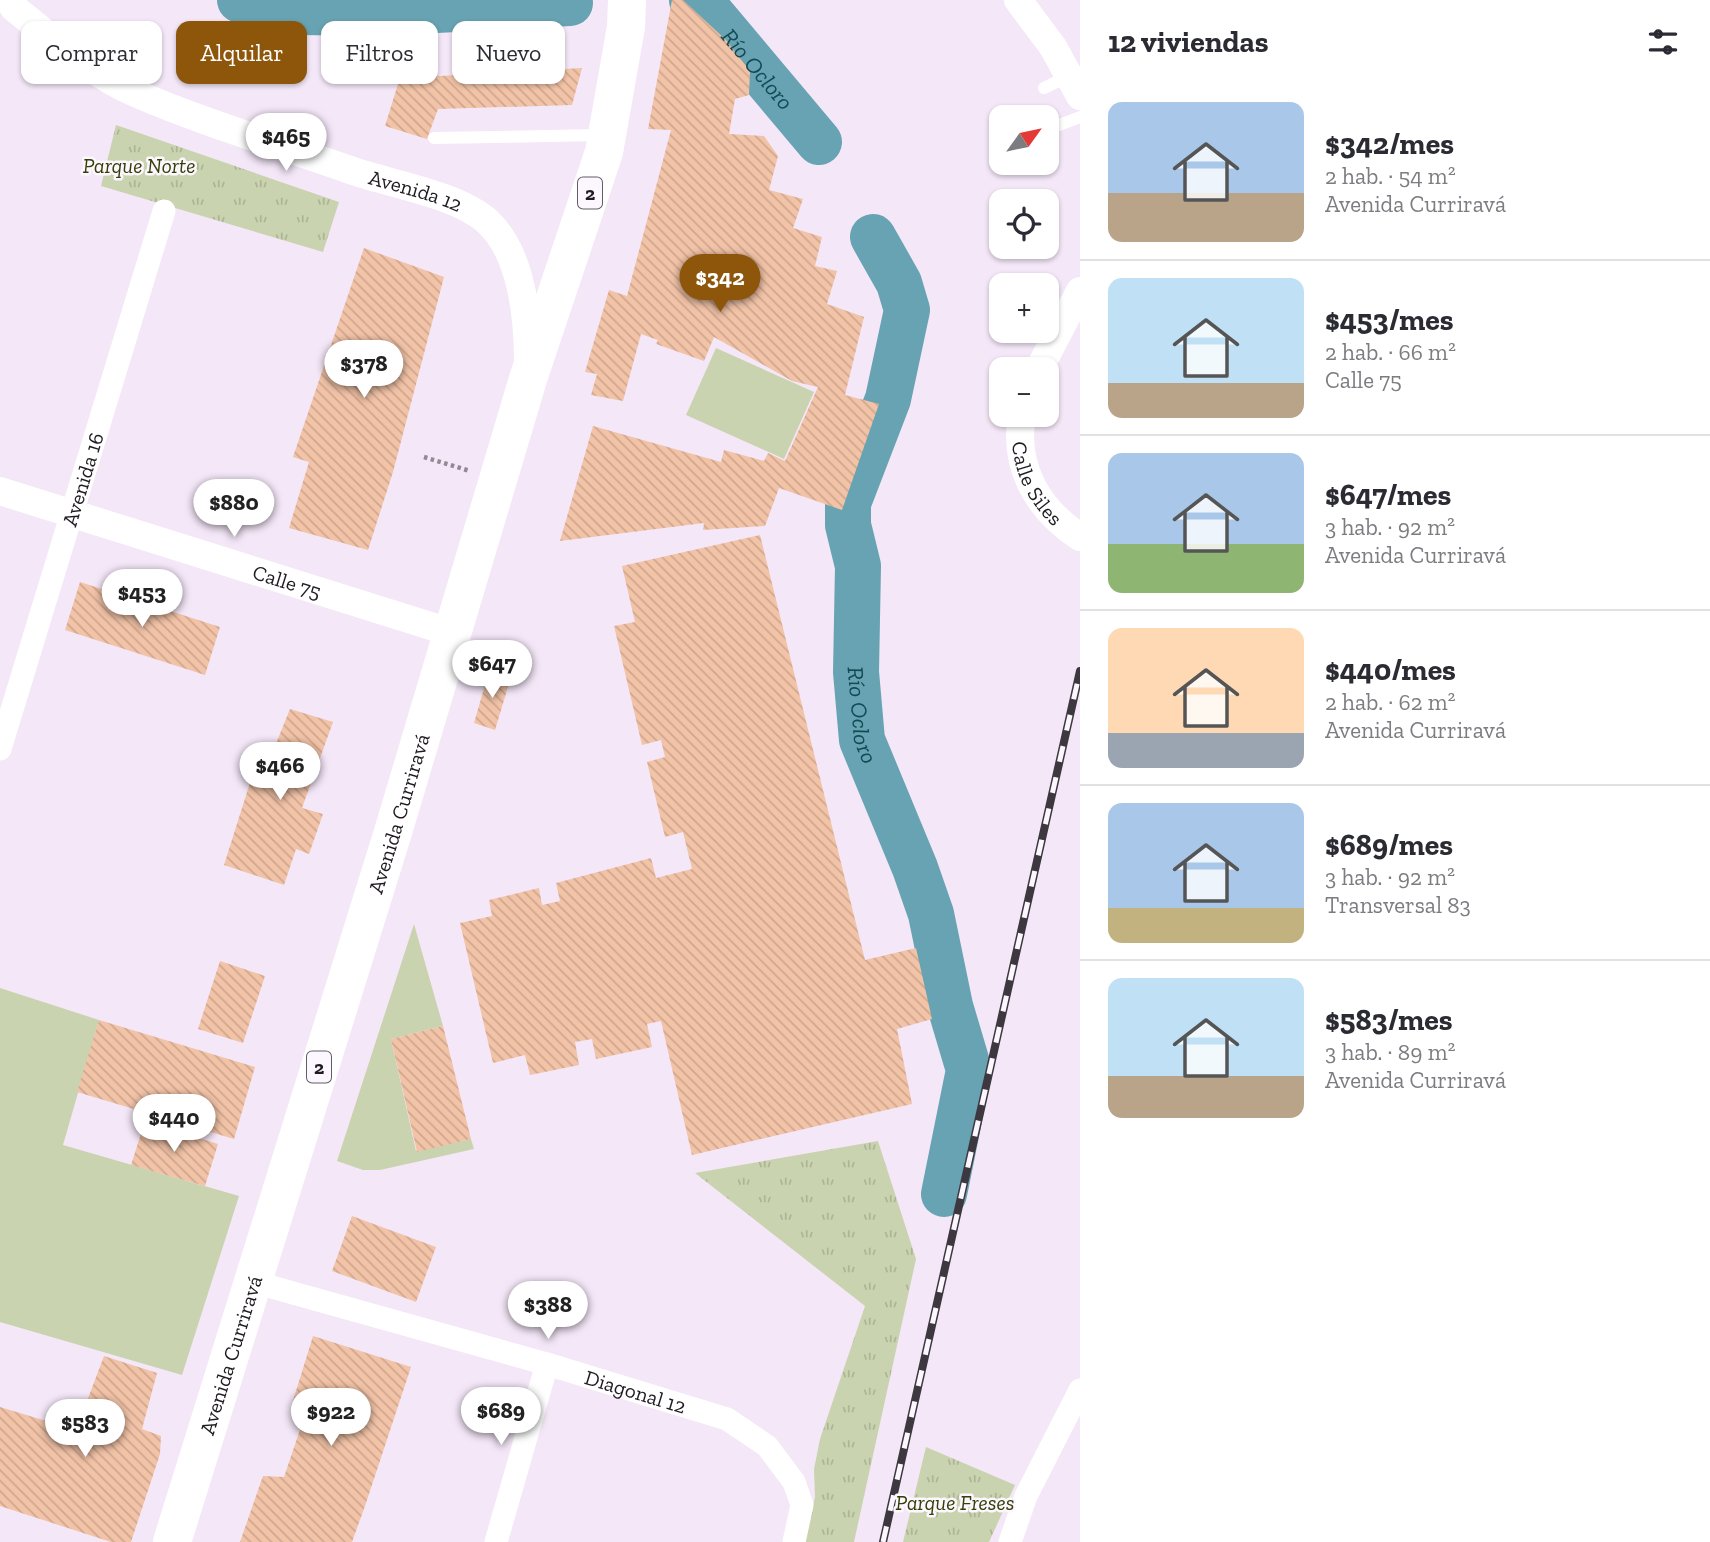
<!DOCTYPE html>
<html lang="es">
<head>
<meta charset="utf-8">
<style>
  :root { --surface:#fff; --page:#f2f2f3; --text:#2b2b33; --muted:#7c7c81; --line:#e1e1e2; --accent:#8d560b }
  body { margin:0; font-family:"Zilla Slab",serif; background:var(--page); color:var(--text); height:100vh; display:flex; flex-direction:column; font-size:26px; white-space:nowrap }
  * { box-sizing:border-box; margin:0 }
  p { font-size:23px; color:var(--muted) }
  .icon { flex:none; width:38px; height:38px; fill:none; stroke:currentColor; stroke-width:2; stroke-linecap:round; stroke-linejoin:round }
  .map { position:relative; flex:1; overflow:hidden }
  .panel { display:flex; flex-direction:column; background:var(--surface); width:630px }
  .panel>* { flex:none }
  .top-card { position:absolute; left:21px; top:21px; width:665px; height:63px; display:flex; gap:14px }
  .needle { width:46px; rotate:57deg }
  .buttons { position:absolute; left:989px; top:105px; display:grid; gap:14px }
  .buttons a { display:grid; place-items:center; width:70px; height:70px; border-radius:14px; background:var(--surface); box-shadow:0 2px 5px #0004; font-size:35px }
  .price { position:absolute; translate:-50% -60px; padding:0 16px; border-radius:24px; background:#fff; color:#222; font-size:23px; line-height:46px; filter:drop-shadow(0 2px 4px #0008) }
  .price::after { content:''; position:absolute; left:50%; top:42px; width:21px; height:16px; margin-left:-10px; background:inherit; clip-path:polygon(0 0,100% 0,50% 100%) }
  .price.current { background:var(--accent); color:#fff }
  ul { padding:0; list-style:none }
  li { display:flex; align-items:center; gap:21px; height:175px; padding:0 28px }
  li+li { border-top:2px solid var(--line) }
  li span { display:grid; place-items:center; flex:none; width:196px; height:140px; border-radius:14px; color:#555 }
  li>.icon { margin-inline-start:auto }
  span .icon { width:84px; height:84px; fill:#fffc; stroke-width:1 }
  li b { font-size:30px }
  h2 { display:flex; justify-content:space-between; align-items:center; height:84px; padding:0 28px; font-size:30px }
  .tag { padding:0 24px; border-radius:14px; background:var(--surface); box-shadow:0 2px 5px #0004; font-size:24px; line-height:63px }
  .tag.current { background:var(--accent); color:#fff }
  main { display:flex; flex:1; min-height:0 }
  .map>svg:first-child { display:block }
</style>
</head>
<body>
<main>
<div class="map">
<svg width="1080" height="1542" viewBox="0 0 1080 1542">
  <defs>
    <pattern id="park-tufts" width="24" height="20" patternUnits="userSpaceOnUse" patternTransform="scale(1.75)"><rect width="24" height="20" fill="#cad3af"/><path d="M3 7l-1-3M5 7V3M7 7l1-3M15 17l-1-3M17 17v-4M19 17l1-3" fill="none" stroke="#adb596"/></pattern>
    <pattern id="building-back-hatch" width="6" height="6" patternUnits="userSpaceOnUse" patternTransform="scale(1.75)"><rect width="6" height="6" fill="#f2c3a7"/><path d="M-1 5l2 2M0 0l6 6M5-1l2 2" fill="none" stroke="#cfa78f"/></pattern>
  </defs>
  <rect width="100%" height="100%" fill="#f4e7f8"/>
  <path fill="#cad3af" d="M 716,348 L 814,392 L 784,459 L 686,415 Z
    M 414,924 L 443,1026 L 391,1039 L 416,1151 L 471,1139 L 474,1149 L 380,1170 L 363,1170 L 337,1161 Z
    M 0,988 L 99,1020 L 63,1145 L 239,1196 L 182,1375 L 0,1322 Z"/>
  <path fill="url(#park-tufts)" d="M 116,125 L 339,202 L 323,252 L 101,186 Z
    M 878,1141 L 916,1259 L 854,1542 L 805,1542 L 815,1497 L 814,1469 L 820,1439 L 865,1306 L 695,1173 Z
    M 926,1447 L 1015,1485 L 989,1542 L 903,1542 Z"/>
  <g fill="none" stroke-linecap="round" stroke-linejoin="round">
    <g stroke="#67a3b2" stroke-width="46">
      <path d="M 240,0 L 298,12 L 378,13 L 570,3"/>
      <path id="s1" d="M 692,0 L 708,10 L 819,142"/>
      <path id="s2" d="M 873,237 L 899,283 L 907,310 L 888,399 L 848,503 L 848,525 L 858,566 L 856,672 L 862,740 L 915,868 L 931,914 L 950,1006 L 969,1070 L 944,1194"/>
    </g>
  </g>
  <path fill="url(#building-back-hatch)" d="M 672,0 L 683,0 L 726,40 L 750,71 L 749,95 L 735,99 L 729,134 L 764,136 L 778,156 L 769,190 L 803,199 L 793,228 L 822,237 L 815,266 L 837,271 L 827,304 L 864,317 L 845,395 L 879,404 L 842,510 L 779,488 L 765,526 L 703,530 L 704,523 L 560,541 L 593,426 L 721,462 L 724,450 L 764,461 L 768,453 L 785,461 L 818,387 L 792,381 L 714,337 L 704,361 L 656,344 L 658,340 L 641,334 L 623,401 L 591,395 L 597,374 L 585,372 L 609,290 L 627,296 L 671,130 L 648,129 Z
    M 582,68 L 572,105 L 438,109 L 427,139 L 385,126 L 402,71 L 440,76 Z
    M 364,248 L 444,277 L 393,472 L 368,550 L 289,528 L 309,462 L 293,457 Z
    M 760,535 L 865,960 L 916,948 L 932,1019 L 897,1029 L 912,1104 L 692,1155 L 661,1021 L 647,1024 L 652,1047 L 596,1059 L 592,1039 L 575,1042 L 579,1065 L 530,1075 L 525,1055 L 493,1063 L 460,923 L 492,916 L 489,900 L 539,888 L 542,905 L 560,901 L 556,883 L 651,858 L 656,878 L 692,869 L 683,832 L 665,837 L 647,762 L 665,757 L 661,740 L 642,745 L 614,626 L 635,622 L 622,566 Z
    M 80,582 L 220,627 L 205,675 L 65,630 Z
    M 489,671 L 511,677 L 495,730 L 474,723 Z
    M 290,709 L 333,722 L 302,808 L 323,814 L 309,854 L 296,849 L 284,885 L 224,865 L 261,748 L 273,751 Z
    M 220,961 L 265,976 L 243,1043 L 198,1029 Z
    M 99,1020 L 255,1067 L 234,1139 L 77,1092 Z
    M 443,1026 L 471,1139 L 417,1152 L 391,1039 Z
    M 145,1121 L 218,1144 L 205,1186 L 131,1165 Z
    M 352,1216 L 436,1247 L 416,1302 L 332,1271 Z
    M 313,1336 L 411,1367 L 365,1506 L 352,1542 L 240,1542 L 263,1476 L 284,1477 L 308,1406 L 292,1404 Z
    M 104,1356 L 157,1373 L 142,1429 L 161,1436 L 160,1454 L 131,1542 L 111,1542 L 0,1506 L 0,1407 L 76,1430 Z"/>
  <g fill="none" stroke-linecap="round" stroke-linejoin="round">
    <path stroke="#928995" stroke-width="4.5" stroke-dasharray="3.5 3.5" stroke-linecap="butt" d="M 424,457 L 470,471"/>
    <path stroke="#fff" stroke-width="12" d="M 1044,88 L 1069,76
      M 1059,125 L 1080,117
      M 434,138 L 602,135"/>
    <g stroke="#fff" stroke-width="23">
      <path id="s3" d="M 0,749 L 164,211"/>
      <path id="s4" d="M 254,1282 L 547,1364 L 727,1419 L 767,1446 L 794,1482 L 802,1505 L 794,1542"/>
      <path d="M 496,1542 L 547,1364"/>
      <path d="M 1010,1542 L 1026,1496 L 1080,1390"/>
    </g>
    <g stroke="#fff" stroke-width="28">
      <path id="s5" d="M 9,0 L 14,8 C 52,38 91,74 135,93 C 204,123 279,145 350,170 C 390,184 457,194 488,222 C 522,254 528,318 528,362"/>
      <path d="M 1018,0 L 1053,47 L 1080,96"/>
      <path d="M 1039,369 L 1080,291"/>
      <path id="s6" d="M 1022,415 C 1013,466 1037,509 1080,537"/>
      <path id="s7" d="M 0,491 L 453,633"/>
    </g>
    <path stroke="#fff" stroke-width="38" id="s8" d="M 172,1542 L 393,832 L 528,379 L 604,152 L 626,27 L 627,0"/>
    <defs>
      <path id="rail" d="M 883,1542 L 1080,671"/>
    </defs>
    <use href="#rail" stroke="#3d3840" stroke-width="8"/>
    <use href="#rail" stroke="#fcf7fe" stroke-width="5" stroke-dasharray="16" stroke-linecap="butt"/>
  </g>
  <g text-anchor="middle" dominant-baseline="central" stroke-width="5" stroke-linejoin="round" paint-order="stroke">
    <g fill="#fcf7fe" stroke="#615d63" stroke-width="2">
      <rect x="578" y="177.5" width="24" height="31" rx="5"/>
      <rect x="307" y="1051.5" width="24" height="31" rx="5"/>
    </g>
    <g font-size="19" font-weight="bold" fill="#1f1b21">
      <text x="590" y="193">2</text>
      <text x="319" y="1067">2</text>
    </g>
    <g font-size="21" font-style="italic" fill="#353e04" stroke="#fcf7fe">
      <text x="139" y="165">Parque Norte</text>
      <text x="955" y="1502">Parque Freses</text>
    </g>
    <g font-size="21" fill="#1f1b21" stroke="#fcf7fe">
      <text stroke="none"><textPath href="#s5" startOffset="455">Avenida 12</textPath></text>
      <text stroke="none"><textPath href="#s6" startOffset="72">Calle Siles</textPath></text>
      <text stroke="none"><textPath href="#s3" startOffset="282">Avenida 16</textPath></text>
      <text stroke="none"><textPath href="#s7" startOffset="301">Calle 75</textPath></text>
      <text stroke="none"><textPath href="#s8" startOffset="763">Avenida Curriravá</textPath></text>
      <text stroke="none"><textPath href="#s8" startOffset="196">Avenida Curriravá</textPath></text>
      <text stroke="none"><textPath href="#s4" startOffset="397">Diagonal 12</textPath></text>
    </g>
    <g font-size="23" font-style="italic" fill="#144a55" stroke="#fcf7fe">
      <text stroke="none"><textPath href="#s1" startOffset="96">Río Ocloro</textPath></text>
      <text stroke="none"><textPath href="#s2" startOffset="497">Río Ocloro</textPath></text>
    </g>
  </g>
</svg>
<div class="buttons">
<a><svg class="needle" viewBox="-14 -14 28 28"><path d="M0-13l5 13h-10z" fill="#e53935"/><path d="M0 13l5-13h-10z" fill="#7c7c81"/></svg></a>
<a><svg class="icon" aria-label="locate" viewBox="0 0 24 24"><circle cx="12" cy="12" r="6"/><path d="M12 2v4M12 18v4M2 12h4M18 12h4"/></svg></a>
<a>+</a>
<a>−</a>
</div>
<b class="price" style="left:286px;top:173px">$465</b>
<b class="price current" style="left:720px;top:314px">$342</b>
<b class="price" style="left:364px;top:400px">$378</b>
<b class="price" style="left:234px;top:539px">$880</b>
<b class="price" style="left:142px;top:629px">$453</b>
<b class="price" style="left:492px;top:700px">$647</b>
<b class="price" style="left:280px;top:802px">$466</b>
<b class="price" style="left:174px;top:1154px">$440</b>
<b class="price" style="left:548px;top:1341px">$388</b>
<b class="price" style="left:501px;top:1447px">$689</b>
<b class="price" style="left:331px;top:1448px">$922</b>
<b class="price" style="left:85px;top:1459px">$583</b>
<div class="top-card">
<a class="tag">Comprar</a>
<a class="tag current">Alquilar</a>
<a class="tag">Filtros</a>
<a class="tag">Nuevo</a>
</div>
</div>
<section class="panel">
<h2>12 viviendas<svg class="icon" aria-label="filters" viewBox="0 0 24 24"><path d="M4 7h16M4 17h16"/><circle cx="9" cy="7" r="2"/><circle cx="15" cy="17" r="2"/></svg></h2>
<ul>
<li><span style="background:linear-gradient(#a9c7e8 65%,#b9a48a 0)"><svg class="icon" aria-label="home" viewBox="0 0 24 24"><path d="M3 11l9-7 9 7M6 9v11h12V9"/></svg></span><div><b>$342/mes</b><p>2 hab. · 54 m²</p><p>Avenida Curriravá</p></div></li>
<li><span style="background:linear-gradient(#bfe0f5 75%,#b9a48a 0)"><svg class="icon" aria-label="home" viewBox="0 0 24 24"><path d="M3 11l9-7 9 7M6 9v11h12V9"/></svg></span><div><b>$453/mes</b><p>2 hab. · 66 m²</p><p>Calle 75</p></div></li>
<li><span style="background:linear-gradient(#a9c7e8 65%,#8fb573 0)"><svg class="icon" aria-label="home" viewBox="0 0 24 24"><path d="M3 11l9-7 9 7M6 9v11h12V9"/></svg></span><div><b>$647/mes</b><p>3 hab. · 92 m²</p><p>Avenida Curriravá</p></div></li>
<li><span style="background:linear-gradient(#ffd9b3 75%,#9aa5b1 0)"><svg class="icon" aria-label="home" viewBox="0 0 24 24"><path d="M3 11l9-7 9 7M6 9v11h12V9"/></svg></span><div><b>$440/mes</b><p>2 hab. · 62 m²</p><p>Avenida Curriravá</p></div></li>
<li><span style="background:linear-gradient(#a9c7e8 75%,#c2b280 0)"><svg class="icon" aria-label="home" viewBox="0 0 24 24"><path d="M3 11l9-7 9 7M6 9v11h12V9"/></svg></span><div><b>$689/mes</b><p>3 hab. · 92 m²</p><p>Transversal 83</p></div></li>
<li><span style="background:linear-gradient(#bfe0f5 70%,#b9a48a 0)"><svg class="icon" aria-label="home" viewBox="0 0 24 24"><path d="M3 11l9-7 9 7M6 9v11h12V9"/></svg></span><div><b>$583/mes</b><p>3 hab. · 89 m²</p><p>Avenida Curriravá</p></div></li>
</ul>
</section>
</main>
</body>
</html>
